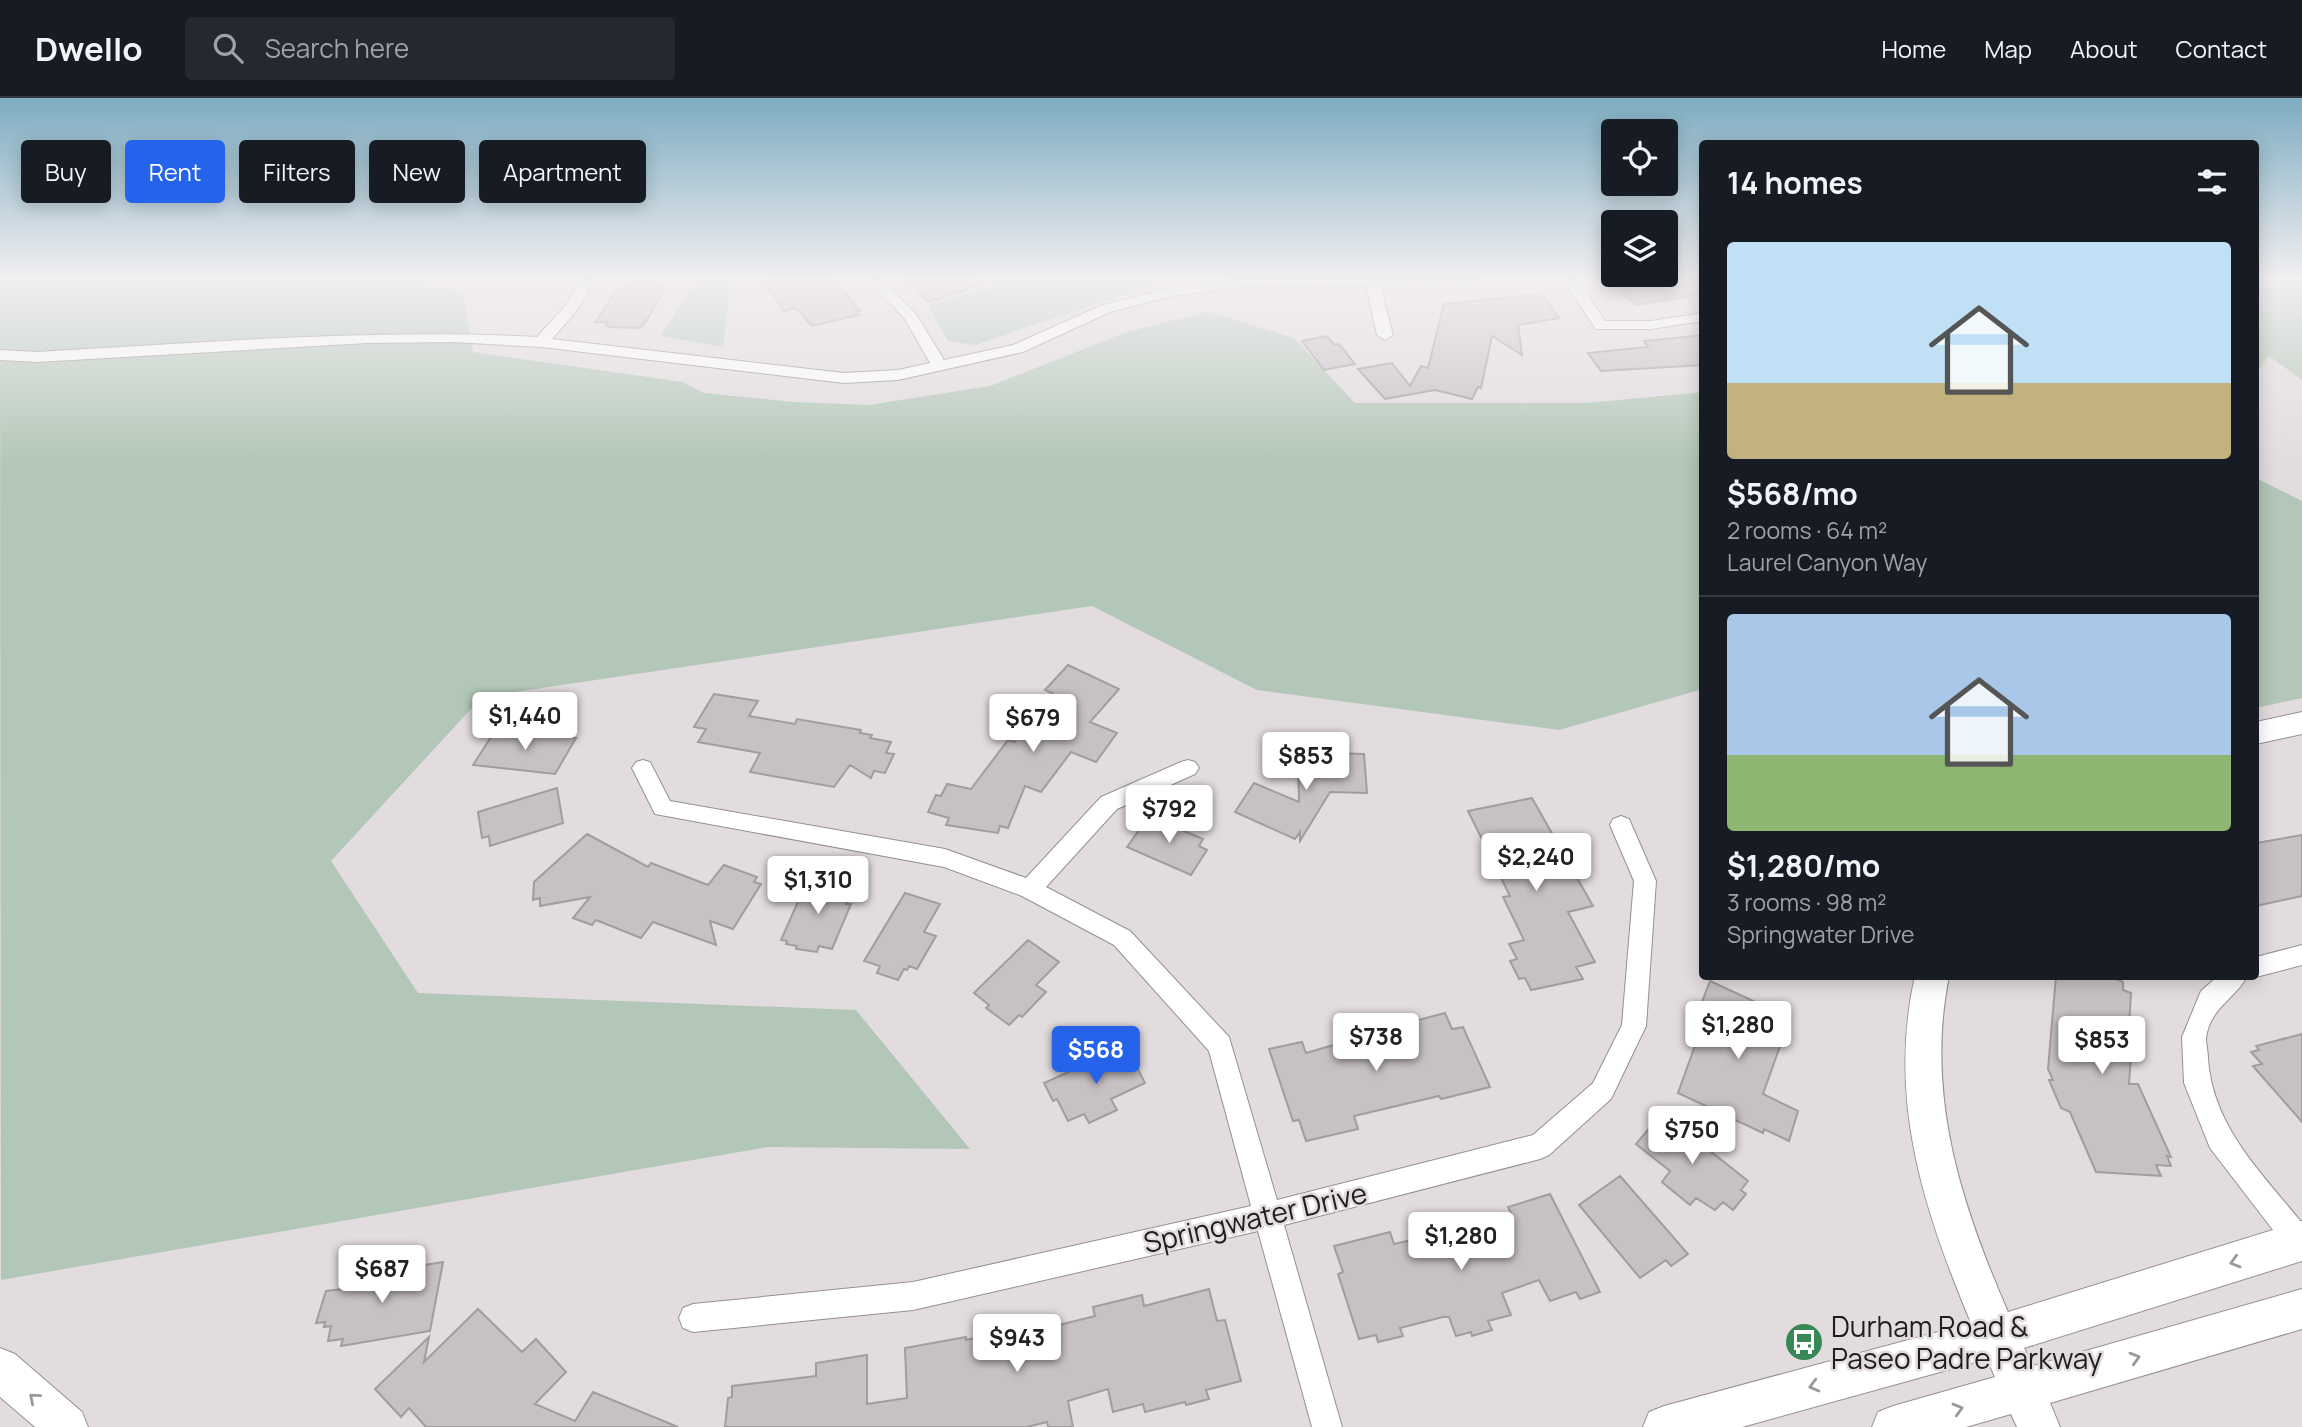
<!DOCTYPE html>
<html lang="en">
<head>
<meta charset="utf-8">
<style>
  :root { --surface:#171b24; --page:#242831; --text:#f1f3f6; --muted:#9ea1a6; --line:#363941; --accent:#2563eb }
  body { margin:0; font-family:Manrope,sans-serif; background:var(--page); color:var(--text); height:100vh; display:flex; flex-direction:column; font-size:26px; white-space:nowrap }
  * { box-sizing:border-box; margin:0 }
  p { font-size:23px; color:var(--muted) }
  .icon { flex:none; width:38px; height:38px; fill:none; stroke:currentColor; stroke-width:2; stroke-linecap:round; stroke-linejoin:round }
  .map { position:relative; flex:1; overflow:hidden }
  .details { position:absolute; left:1699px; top:42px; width:560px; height:840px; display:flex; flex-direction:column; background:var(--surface); border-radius:7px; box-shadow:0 4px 18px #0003 }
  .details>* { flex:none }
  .banner { position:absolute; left:21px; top:42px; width:665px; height:63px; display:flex; gap:14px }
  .buttons { position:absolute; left:1601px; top:21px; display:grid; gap:14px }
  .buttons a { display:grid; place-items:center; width:77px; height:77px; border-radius:7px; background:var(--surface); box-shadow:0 4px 18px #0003; font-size:35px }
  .price { position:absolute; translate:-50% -60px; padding:0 16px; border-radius:7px; background:#fff; color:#222; font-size:23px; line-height:46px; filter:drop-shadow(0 2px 4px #0008) }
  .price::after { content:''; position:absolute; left:50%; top:42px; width:21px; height:16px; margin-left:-10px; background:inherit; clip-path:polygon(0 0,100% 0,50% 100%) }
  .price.active { background:var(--accent); color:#fff }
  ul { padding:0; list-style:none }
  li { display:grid; align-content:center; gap:14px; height:371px; padding:0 28px }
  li+li { border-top:2px solid var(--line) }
  li span { display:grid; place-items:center; height:217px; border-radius:7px; color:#555 }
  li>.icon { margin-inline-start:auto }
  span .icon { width:126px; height:126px; fill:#fffc; stroke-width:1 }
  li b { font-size:30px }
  h2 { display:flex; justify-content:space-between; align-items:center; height:84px; padding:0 28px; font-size:30px }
  .tag { padding:0 24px; border-radius:7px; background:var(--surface); box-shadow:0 4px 18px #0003; font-size:24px; line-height:63px }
  .tag.active { background:var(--accent); color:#fff }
  header { display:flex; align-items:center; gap:42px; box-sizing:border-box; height:98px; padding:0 35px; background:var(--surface); border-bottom:2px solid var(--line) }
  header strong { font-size:33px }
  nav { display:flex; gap:38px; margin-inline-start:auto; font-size:24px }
  .search { width:490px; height:63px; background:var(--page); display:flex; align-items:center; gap:18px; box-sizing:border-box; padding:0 24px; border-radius:7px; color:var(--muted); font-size:26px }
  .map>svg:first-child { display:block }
</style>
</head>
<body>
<header>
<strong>Dwello</strong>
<div class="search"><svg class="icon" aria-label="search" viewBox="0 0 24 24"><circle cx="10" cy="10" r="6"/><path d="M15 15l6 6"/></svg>Search here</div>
<nav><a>Home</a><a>Map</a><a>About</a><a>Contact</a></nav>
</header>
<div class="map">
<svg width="2302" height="1329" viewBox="0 0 2302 1329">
  <rect width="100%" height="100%" fill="#e3dcdf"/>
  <path fill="#b2c7b7" d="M 0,182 L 404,182 L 463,193 L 473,254 L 683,284 L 704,295 L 793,304 L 869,307 L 990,288 L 1127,234 L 1208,214 L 1294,240 L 1355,305 L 1588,305 L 1703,294 L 1703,591 L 1559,632 L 1257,592 L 1092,508 L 482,599 L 331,763 L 418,895 L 856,912 L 970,1051 L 768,1049 L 1,1182 Z
    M 693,182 L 731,182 L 723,249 L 660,238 L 694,188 Z
    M 988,182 L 1173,182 L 1155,186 L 975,247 L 948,243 L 928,207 L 994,188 Z
    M 2256,182 L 2302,182 L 2302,282 L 2269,258 L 2256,275 Z
    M 2256,380 L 2302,403 L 2302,600 L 2256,610 Z"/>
  <path fill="#c7c0c4" stroke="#a29b9f" stroke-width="2" d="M 763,182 L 834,182 L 860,213 L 856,214 L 859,217 L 812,228 L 796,210 L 784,213 Z
    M 906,182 L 982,182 L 983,186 L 928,204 Z
    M 1610,182 L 1703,182 L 1703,196 L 1636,207 Z
    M 629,185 L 662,187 L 660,191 L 665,191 L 647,222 L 640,230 L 611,229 L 606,228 L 608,224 L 596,224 L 616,192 L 624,193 Z
    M 1542,196 L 1559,220 L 1518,227 L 1522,257 L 1492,238 L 1481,290 L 1478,289 L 1472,301 L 1435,292 L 1385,301 L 1358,271 L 1392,265 L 1410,288 L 1421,268 L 1428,270 L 1444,206 Z
    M 1703,237 L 1703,267 L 1601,273 L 1588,255 L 1648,249 L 1644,243 Z
    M 1326,238 L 1335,247 L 1339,246 L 1355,266 L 1324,272 L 1302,243 Z
    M 1068,567 L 1119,591 L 1090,624 L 1117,635 L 1096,664 L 1071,654 L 1041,694 L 1025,688 L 1008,730 L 1000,728 L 998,735 L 946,727 L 949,720 L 928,714 L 936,697 L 941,698 L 947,686 L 971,691 L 1008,642 L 1014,644 L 1052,595 L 1045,592 Z
    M 714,596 L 758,603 L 749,618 L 795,626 L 797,621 L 861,632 L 860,635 L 872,637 L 870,640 L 891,644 L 886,655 L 894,656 L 885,675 L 874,673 L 871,680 L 850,667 L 834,689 L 750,674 L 760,655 L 698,644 L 706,631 L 694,629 Z
    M 496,631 L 576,640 L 555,676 L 473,667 Z
    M 1298,654 L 1364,656 L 1367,695 L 1330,694 L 1300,743 L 1300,734 L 1295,741 L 1235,714 L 1254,685 L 1299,704 Z
    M 557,690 L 563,725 L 490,748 L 489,738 L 482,740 L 478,714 Z
    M 1532,700 L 1593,808 L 1568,814 L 1595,864 L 1576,869 L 1583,881 L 1531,892 L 1525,880 L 1519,881 L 1510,863 L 1517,861 L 1509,846 L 1524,842 L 1503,799 L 1510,798 L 1468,713 Z
    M 1149,718 L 1203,741 L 1199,748 L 1207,752 L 1191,777 L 1127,749 Z
    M 587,736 L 648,769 L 651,765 L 708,787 L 724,767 L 757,779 L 754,784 L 761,786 L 733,831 L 710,823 L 716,847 L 653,824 L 641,840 L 596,822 L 592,827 L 573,820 L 590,799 L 540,808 L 540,800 L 533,802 L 534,784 Z
    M 2302,737 L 2302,798 L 2256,808 L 2256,745 Z
    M 808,781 L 853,789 L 846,806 L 851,806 L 832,851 L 819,848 L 817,854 L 796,851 L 797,848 L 786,846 L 787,843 L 781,842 Z
    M 905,795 L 940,806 L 924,834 L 936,838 L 917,871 L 909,868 L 907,872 L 904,871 L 898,882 L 877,875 L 880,868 L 864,863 Z
    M 1028,842 L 1059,864 L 1036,887 L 1046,894 L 1022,919 L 1019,917 L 1009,927 L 986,910 L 989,907 L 974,895 Z
    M 2056,878 L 2109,878 L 2123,884 L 2123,892 L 2131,895 L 2129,928 L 2133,930 L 2129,986 L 2138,986 L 2171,1059 L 2167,1058 L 2171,1068 L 2156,1067 L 2161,1078 L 2096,1074 L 2070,1014 L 2061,1010 L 2049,982 L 2053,982 L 2048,971 Z
    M 1710,883 L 1790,920 L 1763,996 L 1798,1013 L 1789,1043 L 1764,1031 L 1763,1035 L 1678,995 L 1703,925 L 1695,922 Z
    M 1445,915 L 1452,931 L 1463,929 L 1490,989 L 1441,1001 L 1439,998 L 1354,1018 L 1358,1031 L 1306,1043 L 1299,1022 L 1293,1023 L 1269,951 L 1302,944 L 1306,955 L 1344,944 L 1341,936 L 1371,929 L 1373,934 Z
    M 2302,936 L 2302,1024 L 2253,968 L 2262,966 L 2251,954 L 2259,952 L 2256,948 Z
    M 1126,948 L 1145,985 L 1111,1001 L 1117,1012 L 1089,1025 L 1084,1016 L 1068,1023 L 1057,1001 L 1053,1003 L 1044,985 Z
    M 1662,1015 L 1748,1083 L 1741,1092 L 1746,1096 L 1733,1112 L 1723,1104 L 1715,1112 L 1696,1100 L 1690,1107 L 1662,1084 L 1670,1073 L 1636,1046 Z
    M 1620,1078 L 1688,1156 L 1671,1168 L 1666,1162 L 1640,1180 L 1579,1107 Z
    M 1550,1096 L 1600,1194 L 1580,1201 L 1576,1194 L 1550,1203 L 1539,1182 L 1502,1195 L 1511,1217 L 1488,1223 L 1492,1232 L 1472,1238 L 1471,1234 L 1456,1238 L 1449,1219 L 1443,1219 L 1400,1230 L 1403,1238 L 1378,1244 L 1376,1237 L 1359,1241 L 1338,1176 L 1343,1174 L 1334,1148 L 1390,1134 L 1394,1146 L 1474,1128 L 1512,1117 L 1508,1109 Z
    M 443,1164 L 430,1233 L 341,1248 L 343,1241 L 328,1243 L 331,1228 L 324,1229 L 325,1224 L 316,1225 L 326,1193 L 343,1191 L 345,1180 Z
    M 1209,1191 L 1217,1223 L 1225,1222 L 1241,1283 L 1206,1292 L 1209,1301 L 1186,1307 L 1185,1304 L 1145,1314 L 1143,1306 L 1113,1314 L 1108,1291 L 1068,1303 L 1073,1329 L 1048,1329 L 1047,1324 L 1027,1329 L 725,1329 L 728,1300 L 732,1299 L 732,1288 L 816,1278 L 816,1265 L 867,1257 L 867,1306 L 907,1300 L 905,1250 L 966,1239 L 966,1242 L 1030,1227 L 1030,1231 L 1055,1224 L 1055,1228 L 1095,1218 L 1093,1209 L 1142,1197 L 1144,1208 Z
    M 478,1211 L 522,1254 L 536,1241 L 566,1274 L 535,1306 L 575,1323 L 593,1294 L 678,1329 L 426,1329 L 409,1310 L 401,1319 L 375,1291 L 429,1239 L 424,1264 Z"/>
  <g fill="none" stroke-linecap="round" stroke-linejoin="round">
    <defs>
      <path id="minor" d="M 580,182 L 594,182 L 578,211 L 552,241 L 844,275 L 898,272 L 930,265 L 905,221 L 867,182 L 882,182 L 916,216 L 944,262 L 1013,247 L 1100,208 L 1166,191 L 1228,182 L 1479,182 L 1472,186 L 1380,187 L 1393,237 L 1385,242 L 1377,237 L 1366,187 L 1245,188 L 1167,199 L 1110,214 L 1023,254 L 898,282 L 844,285 L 541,249 L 453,244 L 367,245 L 37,264 L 0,262 L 0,252 L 37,254 C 204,245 370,230 537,239 L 567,206 Z
        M 1563,182 L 1577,182 L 1605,223 L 1651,223 L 1703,215 L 1703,223 L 1651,231 L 1596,231 Z
        M 643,662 L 650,664 L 670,703 L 945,751 L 1026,780 L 1101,699 L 1181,664 L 1188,662 L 1195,664 L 1199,670 L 1195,676 L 1117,711 L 1046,789 L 1130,833 L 1229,939 L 1277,1102 L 1533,1037 L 1593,985 L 1622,927 L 1634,783 L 1610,727 L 1613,721 L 1621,718 L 1629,721 L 1656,783 L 1646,928 L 1611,1001 L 1549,1057 L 1540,1061 L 1284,1127 L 1342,1329 L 1312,1329 L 1258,1133 L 913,1212 L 693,1234 L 683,1230 L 679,1220 L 683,1210 L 693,1206 L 913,1184 L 1251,1108 L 1209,953 L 1114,847 L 1022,798 L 944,769 L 655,716 L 632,670 L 636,664 Z
        M 2302,847 L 2302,867 L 2256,879 L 2254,878 L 2256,859 Z
        M 2218,878 L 2247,878 C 2236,901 2210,909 2206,940 C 2206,946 2208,954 2208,961 C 2213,1029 2261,1074 2302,1125 L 2300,1158 L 2290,1154 L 2210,1050 L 2184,985 L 2182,939 L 2201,893 Z"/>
      <path id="secondary" d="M 2302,614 L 2302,636 L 2256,646 L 2256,624 Z
        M 1915,878 L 1949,878 C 1925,997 1961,1106 2008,1214 L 2302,1123 L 2302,1163 L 2024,1250 L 2033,1268 L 2302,1191 L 2302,1231 L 2050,1305 L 2060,1329 L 2017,1329 L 2011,1316 L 1966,1329 L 1872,1329 L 1878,1314 L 1893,1308 L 1995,1279 L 1987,1261 L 1742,1329 L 1643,1329 L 1649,1314 L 1664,1308 L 1971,1225 C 1924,1112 1887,1002 1915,878 Z
        M 0,1250 L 15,1256 L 82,1314 L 88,1329 L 35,1329 L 0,1299 Z"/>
    </defs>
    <use href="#minor" stroke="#958f92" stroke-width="2"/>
    <use href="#secondary" stroke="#958f92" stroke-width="2"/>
    <use href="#minor" fill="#fff" fill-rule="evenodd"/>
    <use href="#secondary" fill="#fff" fill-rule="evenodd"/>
  </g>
  <defs><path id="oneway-chevron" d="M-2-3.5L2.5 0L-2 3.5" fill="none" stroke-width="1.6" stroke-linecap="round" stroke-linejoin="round" transform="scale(1.75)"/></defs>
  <g stroke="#9a999a">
    <use href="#oneway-chevron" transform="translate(2235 1164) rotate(163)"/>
    <use href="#oneway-chevron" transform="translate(2135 1260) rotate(-16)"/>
    <use href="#oneway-chevron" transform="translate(1814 1288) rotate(165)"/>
    <use href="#oneway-chevron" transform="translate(34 1300) rotate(-139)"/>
    <use href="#oneway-chevron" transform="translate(1958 1311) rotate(-16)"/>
  </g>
  <linearGradient id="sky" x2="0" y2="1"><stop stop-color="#7dacc1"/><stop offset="0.49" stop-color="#f2eff1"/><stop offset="1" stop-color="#f2eff1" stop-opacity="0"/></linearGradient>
  <rect width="2302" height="368" fill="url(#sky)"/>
  <defs>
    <symbol id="bus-disc" viewBox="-11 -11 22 22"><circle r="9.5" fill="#388756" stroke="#e3dcdf"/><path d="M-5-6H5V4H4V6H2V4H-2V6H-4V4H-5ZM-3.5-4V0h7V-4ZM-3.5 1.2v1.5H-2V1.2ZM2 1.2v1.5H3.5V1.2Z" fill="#fff"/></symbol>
  </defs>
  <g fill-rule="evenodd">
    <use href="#bus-disc" x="1782" y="1222" width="44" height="44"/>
  </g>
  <g text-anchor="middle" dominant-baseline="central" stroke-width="5" stroke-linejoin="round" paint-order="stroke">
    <g font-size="28" fill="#1f1d1e" stroke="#e3dcdf">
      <text transform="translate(1255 1119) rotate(-13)">Springwater Drive</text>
    </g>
    <g font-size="28" fill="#1f1d1e" stroke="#e3dcdf" text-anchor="start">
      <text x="1831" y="1228">Durham Road &amp;<tspan x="1831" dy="32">Paseo Padre Parkway</tspan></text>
    </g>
  </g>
</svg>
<div class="buttons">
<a><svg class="icon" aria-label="locate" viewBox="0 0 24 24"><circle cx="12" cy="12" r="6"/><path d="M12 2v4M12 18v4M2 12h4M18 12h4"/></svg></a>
<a><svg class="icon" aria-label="layers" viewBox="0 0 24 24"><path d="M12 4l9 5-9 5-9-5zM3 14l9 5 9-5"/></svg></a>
</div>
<b class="price" style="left:525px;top:654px">$1,440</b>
<b class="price" style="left:1033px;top:656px">$679</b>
<b class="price" style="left:1306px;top:694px">$853</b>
<b class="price" style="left:1169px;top:747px">$792</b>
<b class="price" style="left:1536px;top:795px">$2,240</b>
<b class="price" style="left:818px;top:818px">$1,310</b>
<b class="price" style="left:1738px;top:963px">$1,280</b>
<b class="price" style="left:1376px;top:975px">$738</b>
<b class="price" style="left:2102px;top:978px">$853</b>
<b class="price active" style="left:1096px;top:988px">$568</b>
<b class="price" style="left:1692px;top:1068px">$750</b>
<b class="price" style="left:1461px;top:1174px">$1,280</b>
<b class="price" style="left:382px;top:1207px">$687</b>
<b class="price" style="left:1017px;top:1276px">$943</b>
<div class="banner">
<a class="tag">Buy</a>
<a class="tag active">Rent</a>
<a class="tag">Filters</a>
<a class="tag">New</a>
<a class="tag">Apartment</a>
</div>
<section class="details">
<h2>14 homes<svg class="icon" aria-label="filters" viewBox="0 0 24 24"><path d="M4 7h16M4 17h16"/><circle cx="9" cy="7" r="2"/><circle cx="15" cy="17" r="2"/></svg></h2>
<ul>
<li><span style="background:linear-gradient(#bfe0f5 65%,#c2b280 0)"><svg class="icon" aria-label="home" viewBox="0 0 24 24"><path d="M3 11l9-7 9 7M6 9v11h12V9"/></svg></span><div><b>$568/mo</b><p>2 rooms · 64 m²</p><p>Laurel Canyon Way</p></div></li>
<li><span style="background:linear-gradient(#a9c7e8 65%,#8fb573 0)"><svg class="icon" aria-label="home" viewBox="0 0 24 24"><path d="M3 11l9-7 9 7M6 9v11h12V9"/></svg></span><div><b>$1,280/mo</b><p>3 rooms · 98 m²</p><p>Springwater Drive</p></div></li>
</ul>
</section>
</div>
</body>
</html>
